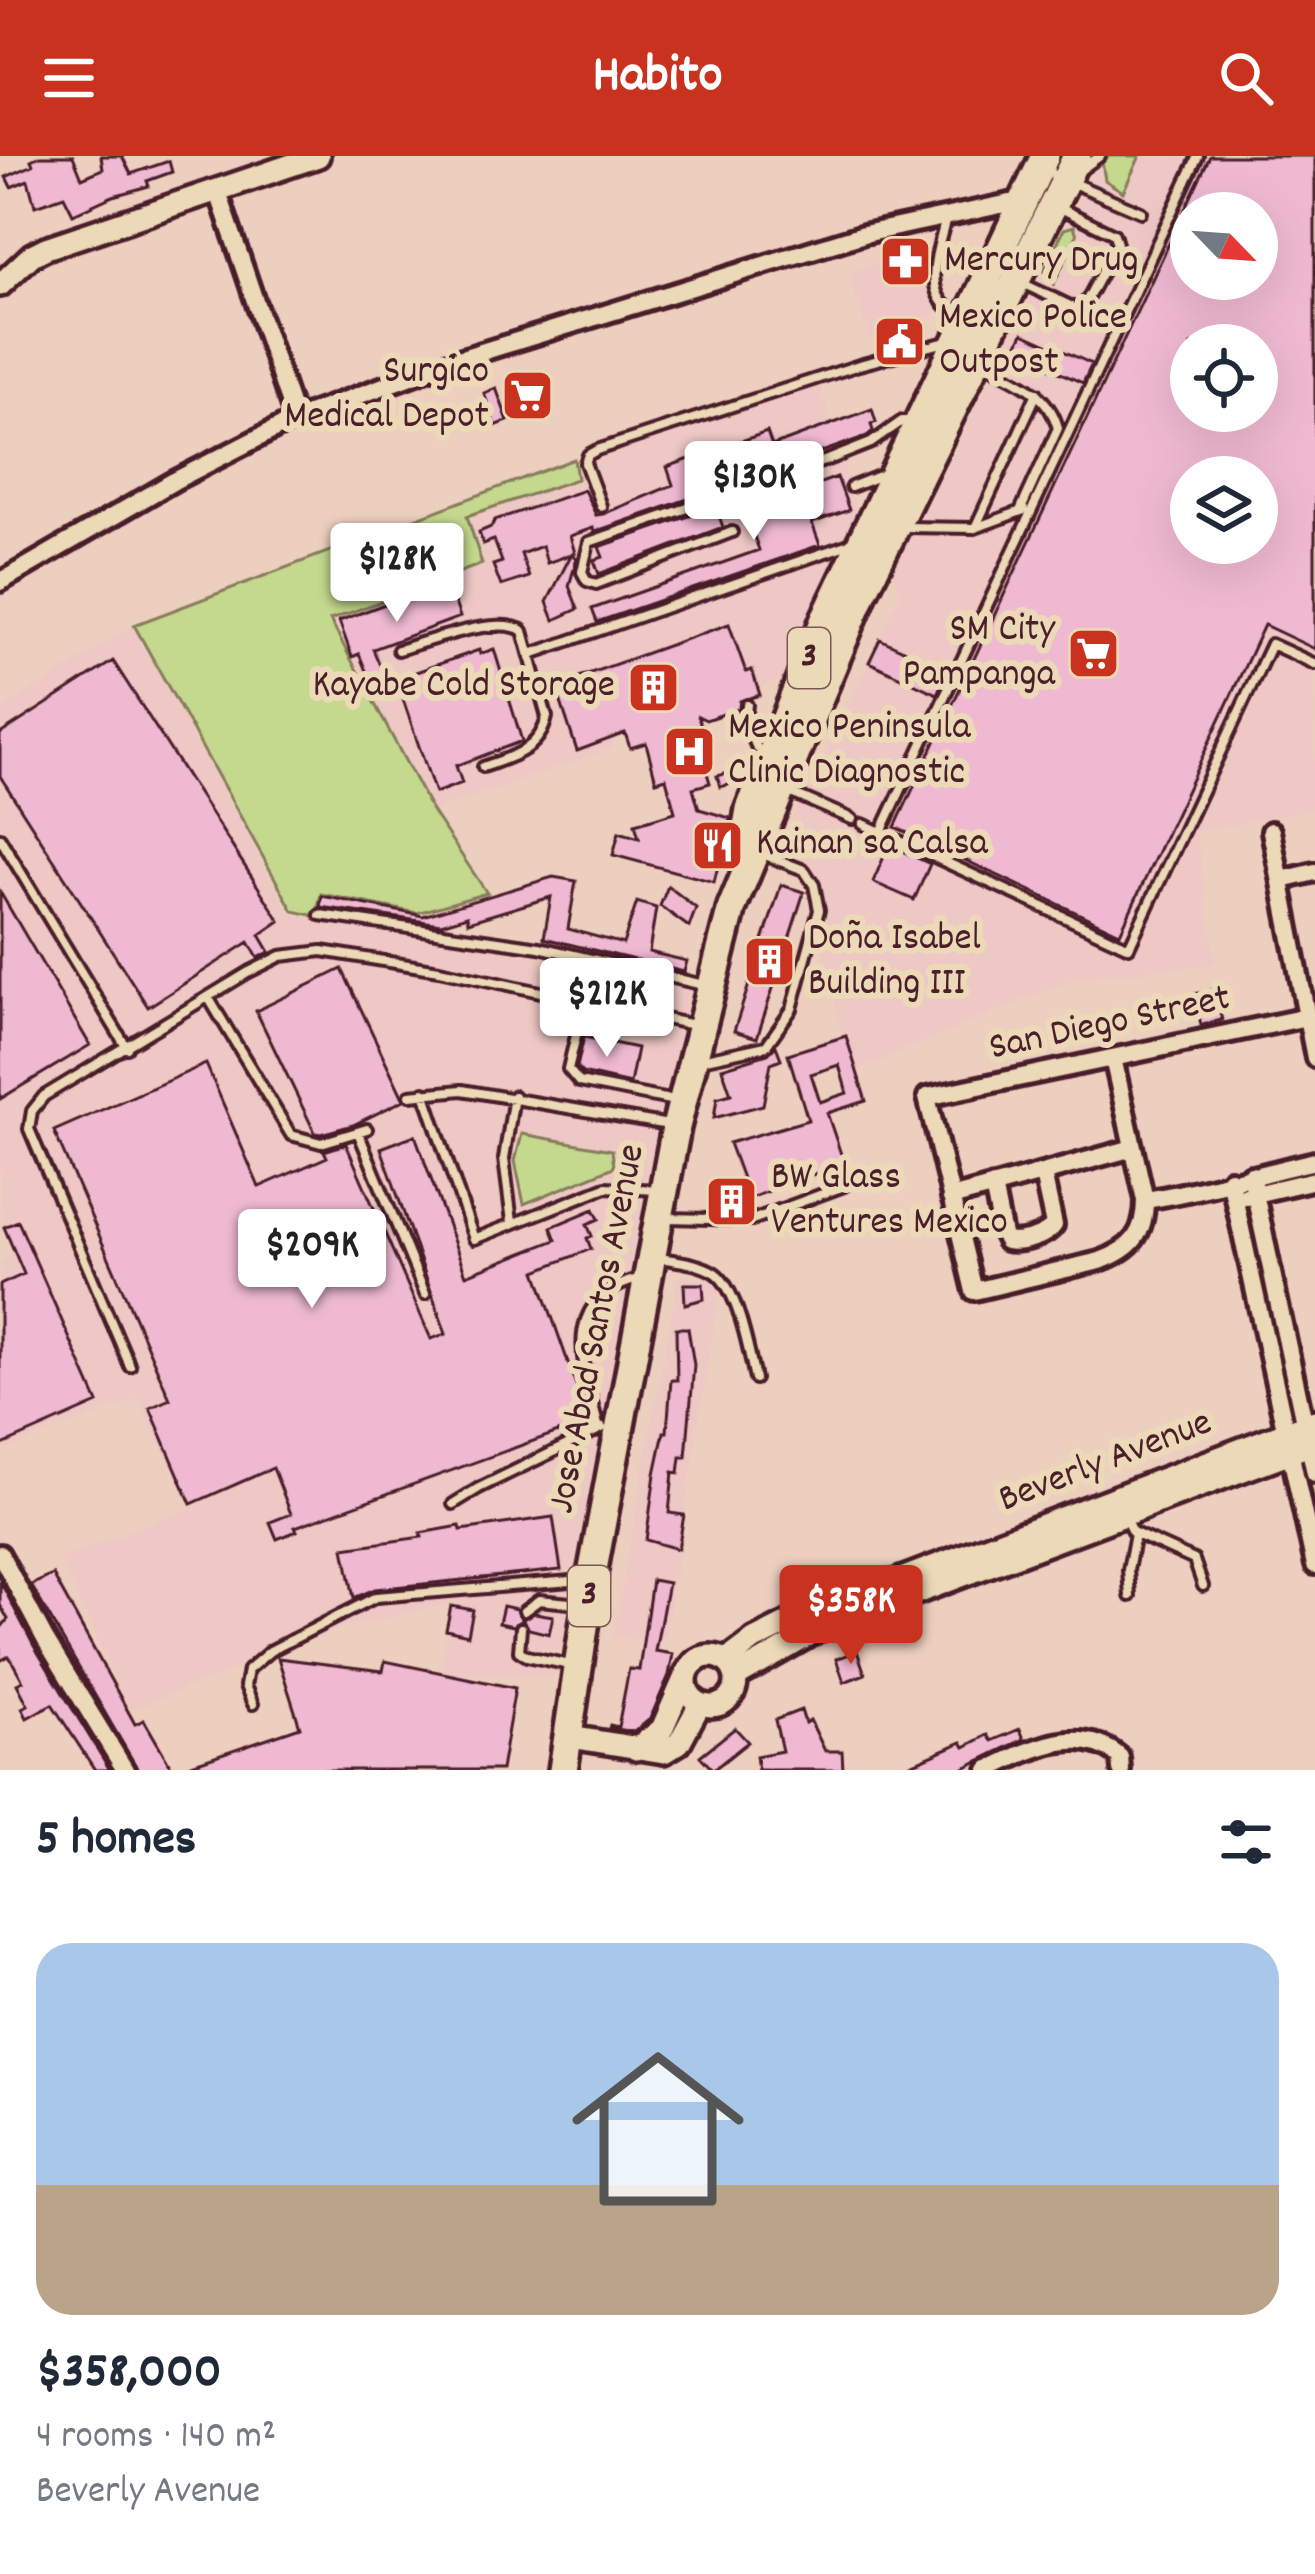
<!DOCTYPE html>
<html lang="en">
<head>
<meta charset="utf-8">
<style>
  :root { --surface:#fff; --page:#f6f6f7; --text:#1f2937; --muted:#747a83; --accent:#c8321e }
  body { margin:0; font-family:Dekko,sans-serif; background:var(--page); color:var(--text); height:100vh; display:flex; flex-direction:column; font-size:45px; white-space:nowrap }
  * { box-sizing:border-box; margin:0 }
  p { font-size:39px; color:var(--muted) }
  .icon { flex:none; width:66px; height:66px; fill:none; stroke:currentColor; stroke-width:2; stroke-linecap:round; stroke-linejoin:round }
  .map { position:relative; height:1614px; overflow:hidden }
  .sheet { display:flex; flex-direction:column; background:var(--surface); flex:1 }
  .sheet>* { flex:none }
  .needle { width:78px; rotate:115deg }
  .buttons { position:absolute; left:1170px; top:36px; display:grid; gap:24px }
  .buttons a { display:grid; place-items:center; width:108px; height:108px; border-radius:50%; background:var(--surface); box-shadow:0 12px 48px #0002; font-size:60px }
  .price { position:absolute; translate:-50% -102px; padding:0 27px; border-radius:12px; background:#fff; color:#222; font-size:39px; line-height:78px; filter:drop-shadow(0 3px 6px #0008) }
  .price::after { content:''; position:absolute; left:50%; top:72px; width:36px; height:27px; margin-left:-18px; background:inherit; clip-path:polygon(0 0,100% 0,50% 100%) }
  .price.active { background:var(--accent); color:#fff }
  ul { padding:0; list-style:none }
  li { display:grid; align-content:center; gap:24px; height:636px; padding:0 36px }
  li span { display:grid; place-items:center; height:372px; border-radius:36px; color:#555 }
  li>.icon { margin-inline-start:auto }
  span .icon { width:216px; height:216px; fill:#fffc; stroke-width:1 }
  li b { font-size:51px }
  h2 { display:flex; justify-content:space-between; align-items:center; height:144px; padding:0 36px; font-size:51px }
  header { display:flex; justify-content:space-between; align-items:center; height:156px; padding:0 36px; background:var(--accent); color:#fff; font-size:54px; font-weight:700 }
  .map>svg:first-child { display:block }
</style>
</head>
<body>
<header><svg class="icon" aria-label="menu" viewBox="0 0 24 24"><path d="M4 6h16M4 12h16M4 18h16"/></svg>Habito<svg class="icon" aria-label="search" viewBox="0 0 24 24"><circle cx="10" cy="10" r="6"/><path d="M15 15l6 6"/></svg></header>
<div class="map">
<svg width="1315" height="1614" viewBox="0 0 1315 1614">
  <rect width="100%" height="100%" fill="#edcfbf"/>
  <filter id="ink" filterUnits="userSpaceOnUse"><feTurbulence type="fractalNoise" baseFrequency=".00833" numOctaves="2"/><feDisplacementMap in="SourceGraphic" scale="24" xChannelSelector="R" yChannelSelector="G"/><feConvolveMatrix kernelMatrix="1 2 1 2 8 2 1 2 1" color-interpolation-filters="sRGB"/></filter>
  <g filter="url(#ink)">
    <path fill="#eec8c5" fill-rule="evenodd" d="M 1101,0 L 1315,0 L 1315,653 L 1196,675 L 1216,808 L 1078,821 L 851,917 L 791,665 L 891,458 L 899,440 L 894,414 ZM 1191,57 L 1257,57 L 1257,123 L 1191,123 ZM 1191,189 L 1257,189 L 1257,255 L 1191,255 ZM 1191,321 L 1257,321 L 1257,387 L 1191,387 Z
      M 914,95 L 936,160 L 869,182 L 848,117 Z
      M 820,228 L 860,367 L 789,521 L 612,583 L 614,592 L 433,655 L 332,464 L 483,410 L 468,362 L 578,324 L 578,310 Z
      M 132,470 L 290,758 L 459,785 L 697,832 L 640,1078 L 585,1418 L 517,1434 L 574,1428 L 554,1521 L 441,1518 L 450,1448 L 336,1474 L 130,1554 L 59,1403 L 205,1346 L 191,1351 L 137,1243 L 0,1296 L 0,1104 L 16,1096 L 0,1059 L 0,554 Z
      M 678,1120 L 721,1124 L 665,1487 L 613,1481 Z"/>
    <path fill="#c4d98e" stroke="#877c5c" stroke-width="3" d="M 1109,0 L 1140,0 L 1123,36 L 1105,24 L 1102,6 Z
      M 1074,70 L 1077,79 L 1054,128 L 1044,114 L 1064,73 Z
      M 574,303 L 577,323 L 467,360 L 482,408 L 330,464 L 432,655 L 487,737 L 417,757 L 321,738 L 316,760 L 293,755 L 134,469 Z
      M 522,978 L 612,994 L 614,1011 L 524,1048 L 515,1005 Z"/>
    <path fill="#efb9d2" stroke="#4a1f2b" stroke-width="3" fill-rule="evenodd" d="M 40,0 L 73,0 L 82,22 L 103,13 L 101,0 L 122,0 L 131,18 L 169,5 L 172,16 L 147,25 L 149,30 L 113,40 L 73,58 L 64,40 L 35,50 L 28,24 L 11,31 L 6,21 L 33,9 L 31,4 Z
      M 1210,0 L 1315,0 L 1315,493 L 1264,469 L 1120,777 L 895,671 ZM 1191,57 L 1257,57 L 1257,123 L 1191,123 ZM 1191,189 L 1257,189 L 1257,255 L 1191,255 ZM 1191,321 L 1257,321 L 1257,387 L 1191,387 Z
      M 1023,177 L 1092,208 L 1083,227 L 1014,196 Z
      M 496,232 L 508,265 L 495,270 L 484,237 Z
      M 872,253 L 876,266 L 871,268 L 873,275 L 867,280 L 594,376 L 593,372 L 570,380 L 575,397 L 547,407 L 542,390 L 521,398 L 529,421 L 501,430 L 493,409 L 502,406 L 494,384 L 483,388 L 479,376 L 491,371 L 495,364 L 584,334 L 596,359 L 603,358 L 673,329 L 667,311 L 767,276 L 772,290 Z
      M 837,321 L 849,354 L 812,367 L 820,389 L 597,466 L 592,453 L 759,394 L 745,355 Z
      M 736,344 L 739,353 L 719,360 L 723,371 L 599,418 L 594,404 L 603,401 L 599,391 Z
      M 571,399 L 577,402 L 569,430 L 578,453 L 554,464 L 547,446 Z
      M 447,425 L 460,461 L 373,493 L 388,528 L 374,534 L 359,498 L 352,501 L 339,465 Z
      M 729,468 L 746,516 L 752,514 L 760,539 L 740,545 L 737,562 L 740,580 L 726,573 L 735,554 L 706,564 L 698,560 L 705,587 L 699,589 L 710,627 L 693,632 L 699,653 L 730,662 L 714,726 L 613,699 L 619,676 L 639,682 L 635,668 L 675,656 L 666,622 L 656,625 L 646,587 L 630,592 L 625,577 L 577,595 L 557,534 L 564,531 L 562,527 Z
      M 880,483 L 947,515 L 937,538 L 869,506 Z
      M 494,493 L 522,585 L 456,610 L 462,627 L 435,637 L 396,523 L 479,494 L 480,498 Z
      M 113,505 L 280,765 L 260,779 L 270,796 L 258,802 L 249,786 L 148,851 L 0,620 L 0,578 Z
      M 744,613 L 742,625 L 720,631 L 717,620 Z
      M 889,689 L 930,708 L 914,744 L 873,726 Z
      M 553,721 L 576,725 L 568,773 L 623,788 L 637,746 L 656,752 L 649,796 L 687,805 L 684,816 L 544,782 L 551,741 L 468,766 L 467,760 L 441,768 L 320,751 L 322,740 L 423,760 Z
      M 781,729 L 804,736 L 757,882 L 734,875 Z
      M 668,730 L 696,752 L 689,771 L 660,750 Z
      M 0,736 L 90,889 L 0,943 Z
      M 342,813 L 404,944 L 353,969 L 321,978 L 315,977 L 256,855 Z
      M 1224,831 L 1229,850 L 1219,853 L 1222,864 L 1201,869 L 1194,838 Z
      M 846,880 L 866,945 L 827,957 L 844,1007 L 718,1054 L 723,1032 L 743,1025 L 729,987 L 808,964 L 788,898 ZM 839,909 L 847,937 L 820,946 L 811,918 Z
      M 584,881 L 637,892 L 630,928 L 582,917 L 577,911 Z
      M 776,890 L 781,903 L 771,907 L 763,949 L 714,962 L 717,942 L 731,938 L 722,912 L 768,898 Z
      M 206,908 L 259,1031 L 327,1001 L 324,995 L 346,988 L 431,1183 L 446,1178 L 381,992 L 415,979 L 466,1119 L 556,1084 L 551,1071 L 594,1053 L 599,1063 L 587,1068 L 592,1080 L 587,1082 L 591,1093 L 536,1115 L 584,1252 L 575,1270 L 295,1371 L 297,1375 L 277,1383 L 270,1366 L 291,1358 L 273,1312 L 191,1348 L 150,1252 L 170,1243 L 54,975 Z
      M 18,1065 L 98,1247 L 0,1290 L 0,1129 L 24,1118 L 4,1071 Z
      M 684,1128 L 703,1128 L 704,1143 L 685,1148 Z
      M 676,1172 L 688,1172 L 694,1209 L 686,1301 L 681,1301 L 679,1317 L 673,1316 L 669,1357 L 684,1359 L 678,1393 L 646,1384 L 655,1318 L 664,1276 L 667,1276 L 671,1224 L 677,1224 Z
      M 553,1361 L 561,1414 L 375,1433 L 354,1442 L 344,1392 L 422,1381 L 421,1377 L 460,1370 L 461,1374 Z
      M 53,1419 L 135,1568 L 144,1564 L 173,1614 L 138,1614 L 31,1429 Z
      M 652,1424 L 668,1427 L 655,1495 L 673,1498 L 669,1519 L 650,1563 L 634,1576 L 609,1572 L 610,1569 L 618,1571 L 629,1513 L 639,1514 Z
      M 0,1425 L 34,1490 L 110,1614 L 95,1614 L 52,1548 L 27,1562 L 22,1552 L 28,1549 L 17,1528 L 23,1525 L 9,1500 L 0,1505 L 0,1473 L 8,1463 L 0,1449 Z
      M 451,1450 L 473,1454 L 468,1479 L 446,1474 Z
      M 503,1450 L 516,1453 L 522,1463 L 535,1457 L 553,1460 L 549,1478 L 529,1473 L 523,1464 L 513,1470 L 499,1467 Z
      M 857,1495 L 865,1518 L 844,1526 L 836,1503 Z
      M 278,1502 L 383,1515 L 385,1505 L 515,1532 L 501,1614 L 174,1614 L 300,1571 Z
      M 801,1554 L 805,1567 L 810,1564 L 825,1595 L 842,1595 L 843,1614 L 758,1614 L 756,1600 L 782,1595 L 775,1564 Z
      M 735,1572 L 748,1586 L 713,1614 L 700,1600 Z
      M 1020,1573 L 1024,1583 L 960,1614 L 897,1614 L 962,1586 L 965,1591 L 988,1579 L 992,1585 Z"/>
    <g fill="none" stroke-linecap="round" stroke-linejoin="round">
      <defs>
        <path id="service" d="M 1082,13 L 1100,0
          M 1052,18 L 1141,56
          M 946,62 C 938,95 918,143 961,159
          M 1024,128 L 1081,155 L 1117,88 L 1114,78 L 1058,51
          M 980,206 C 1012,223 1048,234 1058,272 L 1021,353
          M 851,331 L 884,318
          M 601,350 L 585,307 L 588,299 L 597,294 L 859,209 L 946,186
          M 905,371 L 975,372 L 1024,354
          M 975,372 L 1037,237
          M 732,376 L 596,428 L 587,425 L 582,416 L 589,386 L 833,302 L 871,287 L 902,265 L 912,265
          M 398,494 C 426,486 500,458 523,475 L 547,561 C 540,594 512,601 483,611
          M 531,498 L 849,388
          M 745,562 L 747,549
          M 746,567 L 757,592
          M 787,635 L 852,663
          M 863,668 L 1129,791 L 1271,488 L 1315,508
          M 881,676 L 1198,0
          M 0,682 L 127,892
          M 320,759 L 539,791 L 708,830
          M 208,841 L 291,979 L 321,987 L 367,973
          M 584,846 L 568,913 L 579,926 L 675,945
          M 701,904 L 766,890 L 792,853 L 819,754 L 814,729 L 804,714 L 762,698
          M 424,936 L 474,1083 L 606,1031 L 656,1034
          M 410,939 L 462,934 L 669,969
          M 358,976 L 425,1138
          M 667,1062 L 752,1064 L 844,1030
          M 512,1066 L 504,1003 L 514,940
          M 660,1102 C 677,1105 700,1107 715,1117 C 738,1133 749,1196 755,1223
          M 130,1210 L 29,973 L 32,955 L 44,940 L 249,816 L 281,800 L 322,795 L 439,814 L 698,870
          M 599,1273 C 583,1209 557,1142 642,1122
          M 453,1348 L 479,1332 L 602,1272
          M 1124,1360 L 1132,1376 L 1194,1404 L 1203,1430
          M 1130,1440 L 1128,1414 L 1135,1378
          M 524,1455 L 539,1444 L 580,1448
          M 521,1472 L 519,1495 L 527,1500 L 570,1509
          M 253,1548 L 245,1530 L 248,1514 L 270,1495 L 376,1441 L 583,1424"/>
        <path id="minor" d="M 217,33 L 295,263
          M 0,426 L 174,325 L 295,263 L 446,207 L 864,78 L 1024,44
          M 1271,675 L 1315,902
          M 1282,724 L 1315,716
          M 1113,902 L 1145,1044 C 1145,1078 1132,1093 1100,1105 L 974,1135 L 927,941 L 1307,861
          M 1251,1019 L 1315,1317
          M 1230,1023 L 1315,1409
          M 993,1030 L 1003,1079 L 1006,1085 C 1020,1088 1046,1081 1054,1069 L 1043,1018
          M 1246,1040 L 1315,1024
          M 951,1042 L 1133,992
          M 1145,1044 C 1203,1035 1258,1018 1315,1005
          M 0,1398 L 45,1483 L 125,1614
          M 988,1614 C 1029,1594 1080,1567 1120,1601 L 1121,1614"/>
        <path id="tertiary" d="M 0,129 L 32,99 L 46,92 L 318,0
          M686 1525a25 25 0 1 1 50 0a25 25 0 1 1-50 0Z
          M 726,1505 L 754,1484 L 794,1464 L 1315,1265
          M 736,1521 L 818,1474 L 1315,1287
          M 570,1581 L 664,1596 L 679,1587 L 700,1548
          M 636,1593 L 662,1573 L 687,1516"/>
        <path id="trunk" d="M 742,700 L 750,653 L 825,463 L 1045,0
          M 563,1614 L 591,1424 L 676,971 L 732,751 L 863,436 L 1077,0"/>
      </defs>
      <use href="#service" stroke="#4a1f2b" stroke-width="16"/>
      <use href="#minor" stroke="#4a1f2b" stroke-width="26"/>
      <use href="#tertiary" stroke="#4a1f2b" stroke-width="30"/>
      <use href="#trunk" stroke="#4a1f2b" stroke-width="36"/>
      <use href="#service" stroke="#ecd9b7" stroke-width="8"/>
      <use href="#minor" stroke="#ecd9b7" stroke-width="16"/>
      <use href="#tertiary" stroke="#ecd9b7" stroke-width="21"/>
      <use href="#trunk" stroke="#ecd9b7" stroke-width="27"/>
    </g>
  </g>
  <defs>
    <symbol id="pharmacy-square" viewBox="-11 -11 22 22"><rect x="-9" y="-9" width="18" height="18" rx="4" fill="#c8321e" stroke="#ecd9b7"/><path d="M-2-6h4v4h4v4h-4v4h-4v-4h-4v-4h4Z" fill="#fff"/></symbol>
    <symbol id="civic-square" viewBox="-11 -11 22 22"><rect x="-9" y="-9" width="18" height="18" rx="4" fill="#c8321e" stroke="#ecd9b7"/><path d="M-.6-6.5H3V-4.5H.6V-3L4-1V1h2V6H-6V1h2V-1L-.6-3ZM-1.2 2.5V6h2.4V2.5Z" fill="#fff"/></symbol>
    <symbol id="supermarket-square" viewBox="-11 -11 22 22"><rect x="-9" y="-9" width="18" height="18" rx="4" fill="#c8321e" stroke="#ecd9b7"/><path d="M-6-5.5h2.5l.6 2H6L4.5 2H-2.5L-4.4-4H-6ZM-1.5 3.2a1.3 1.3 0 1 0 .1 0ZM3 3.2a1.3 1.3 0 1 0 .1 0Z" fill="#fff"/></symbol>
    <symbol id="building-square" viewBox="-11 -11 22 22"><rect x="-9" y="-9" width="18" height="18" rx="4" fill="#c8321e" stroke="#ecd9b7"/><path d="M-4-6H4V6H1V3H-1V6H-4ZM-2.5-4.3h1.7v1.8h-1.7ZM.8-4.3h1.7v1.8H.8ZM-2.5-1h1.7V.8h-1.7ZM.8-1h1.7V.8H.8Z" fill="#fff"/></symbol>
    <symbol id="hospital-square" viewBox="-11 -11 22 22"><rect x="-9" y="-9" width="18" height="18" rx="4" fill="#c8321e" stroke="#ecd9b7"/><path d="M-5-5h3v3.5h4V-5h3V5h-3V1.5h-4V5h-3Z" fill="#fff"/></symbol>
    <symbol id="restaurant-square" viewBox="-11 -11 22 22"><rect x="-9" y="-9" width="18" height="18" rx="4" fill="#c8321e" stroke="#ecd9b7"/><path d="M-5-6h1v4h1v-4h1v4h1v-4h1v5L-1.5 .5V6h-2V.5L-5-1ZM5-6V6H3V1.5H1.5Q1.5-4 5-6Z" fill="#fff"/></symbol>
  </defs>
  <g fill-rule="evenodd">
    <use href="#pharmacy-square" x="876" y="76" width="59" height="59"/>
    <use href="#civic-square" x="870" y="156" width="59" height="59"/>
    <use href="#supermarket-square" x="498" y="210" width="59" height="59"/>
    <use href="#supermarket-square" x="1064" y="468" width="59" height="59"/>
    <use href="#building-square" x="624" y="502" width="59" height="59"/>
    <use href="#hospital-square" x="660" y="566" width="59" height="59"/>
    <use href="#restaurant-square" x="688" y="660" width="59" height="59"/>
    <use href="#building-square" x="740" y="776" width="59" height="59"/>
    <use href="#building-square" x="702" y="1016" width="59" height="59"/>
  </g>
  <g text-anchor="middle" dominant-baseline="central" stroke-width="12" stroke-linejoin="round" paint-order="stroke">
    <g fill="#ecd9b7" stroke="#7b5755" stroke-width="3">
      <rect x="788" y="472" width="42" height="60" rx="9"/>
      <rect x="568" y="1410" width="42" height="60" rx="9"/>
    </g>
    <g font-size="36" font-weight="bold" fill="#4a1f2b">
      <text x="809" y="502">3</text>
      <text x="589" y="1440">3</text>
    </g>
    <g font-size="39" fill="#4a1f2b" stroke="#ecd9b7" text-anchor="start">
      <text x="944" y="106">Mercury Drug</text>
      <text x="939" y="163">Mexico Police<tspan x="939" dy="45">Outpost</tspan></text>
      <text x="489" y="217" text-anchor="end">Surgico<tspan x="489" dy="45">Medical Depot</tspan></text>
      <text x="1055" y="475" text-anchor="end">SM City<tspan x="1055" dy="45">Pampanga</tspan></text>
      <text x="615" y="531" text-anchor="end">Kayabe Cold Storage</text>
      <text x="728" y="573">Mexico Peninsula<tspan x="728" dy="45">Clinic Diagnostic</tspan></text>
      <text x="756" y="689">Kainan sa Calsa</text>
      <text x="808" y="784">Doña Isabel<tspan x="808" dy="45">Building III</tspan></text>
      <text x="771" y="1023">BW Glass<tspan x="771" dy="45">Ventures Mexico</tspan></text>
    </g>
    <g font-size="39" fill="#4a1f2b" stroke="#ecd9b7">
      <text transform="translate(1110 869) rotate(-12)">San Diego Street</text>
      <text transform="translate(599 1173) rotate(-79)">Jose Abad Santos Avenue</text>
      <text transform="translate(1106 1307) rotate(-21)">Beverly Avenue</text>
    </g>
  </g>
</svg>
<div class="buttons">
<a><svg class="needle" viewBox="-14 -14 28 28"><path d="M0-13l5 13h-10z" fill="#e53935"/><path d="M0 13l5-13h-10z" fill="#747a83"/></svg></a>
<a><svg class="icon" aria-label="locate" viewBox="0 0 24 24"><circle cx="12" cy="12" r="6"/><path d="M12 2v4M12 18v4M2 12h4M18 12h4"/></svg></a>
<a><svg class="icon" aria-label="layers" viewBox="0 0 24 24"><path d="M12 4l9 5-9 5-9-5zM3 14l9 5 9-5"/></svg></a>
</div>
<b class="price" style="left:754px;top:387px">$130K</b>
<b class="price" style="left:397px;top:469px">$128K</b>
<b class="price" style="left:607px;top:904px">$212K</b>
<b class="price" style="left:312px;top:1155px">$209K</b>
<b class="price active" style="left:851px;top:1511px">$358K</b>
</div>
<section class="sheet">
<h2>5 homes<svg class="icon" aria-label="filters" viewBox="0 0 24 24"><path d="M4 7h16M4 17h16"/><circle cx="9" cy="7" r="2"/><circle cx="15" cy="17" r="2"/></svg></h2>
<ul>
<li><span style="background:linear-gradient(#a9c7e8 65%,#b9a48a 0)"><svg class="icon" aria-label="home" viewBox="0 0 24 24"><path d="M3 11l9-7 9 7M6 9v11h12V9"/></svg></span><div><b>$358,000</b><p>4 rooms · 140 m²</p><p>Beverly Avenue</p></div></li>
</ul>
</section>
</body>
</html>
